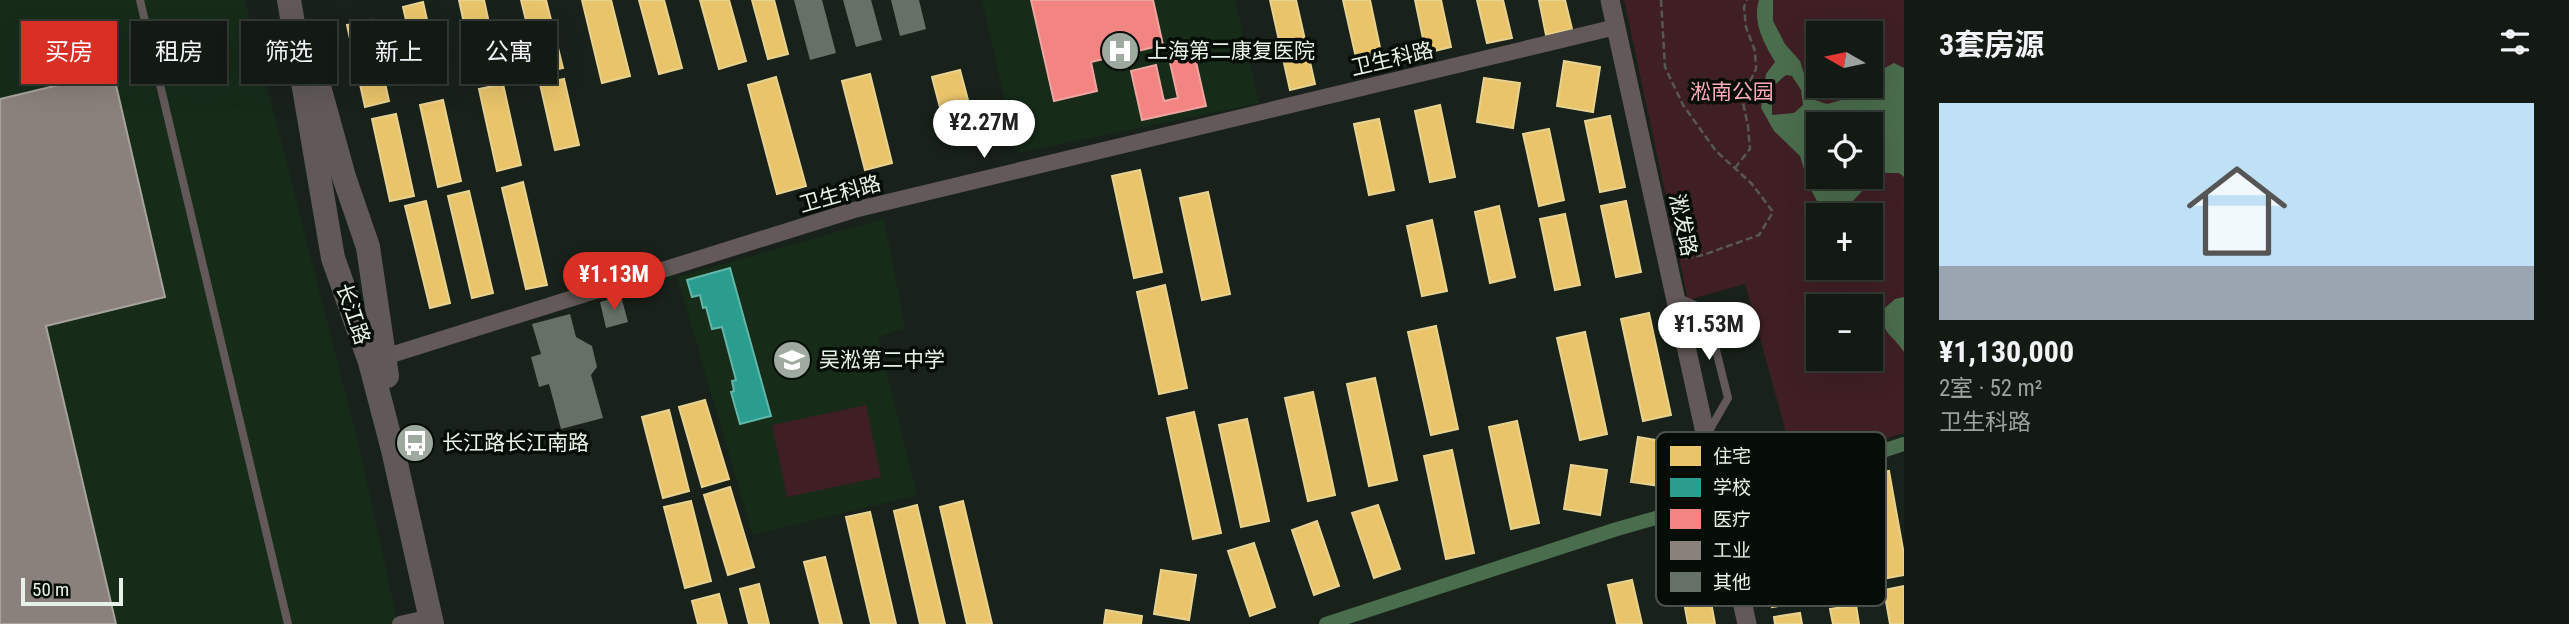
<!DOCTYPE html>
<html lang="zh">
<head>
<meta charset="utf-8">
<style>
  :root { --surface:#131a14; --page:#202722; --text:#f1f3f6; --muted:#9da1a0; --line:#323834; --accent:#d93025 }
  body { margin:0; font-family:"Roboto Condensed","Noto Sans SC",sans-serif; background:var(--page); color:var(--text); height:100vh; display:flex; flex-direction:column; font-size:26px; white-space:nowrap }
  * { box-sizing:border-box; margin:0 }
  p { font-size:23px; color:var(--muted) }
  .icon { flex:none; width:38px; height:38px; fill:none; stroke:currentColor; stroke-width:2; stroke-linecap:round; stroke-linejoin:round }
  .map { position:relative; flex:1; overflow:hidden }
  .drawer { display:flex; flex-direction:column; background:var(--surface); width:665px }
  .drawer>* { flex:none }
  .guide { position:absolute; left:21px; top:21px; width:665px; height:63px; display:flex; gap:14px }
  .needle { width:46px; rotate:279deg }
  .controls { position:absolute; left:1806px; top:21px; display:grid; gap:14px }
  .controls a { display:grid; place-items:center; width:77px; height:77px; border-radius:0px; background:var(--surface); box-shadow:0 7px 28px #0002,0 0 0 2px var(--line); font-size:35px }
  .scale { position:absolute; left:21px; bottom:18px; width:102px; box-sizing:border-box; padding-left:7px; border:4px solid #e6f2e7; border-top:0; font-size:19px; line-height:24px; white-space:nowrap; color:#e6f2e7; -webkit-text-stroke:5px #060d07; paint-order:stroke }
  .price { position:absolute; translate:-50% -60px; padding:0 16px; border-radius:24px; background:#fff; color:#222; font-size:23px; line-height:46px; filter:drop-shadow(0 2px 4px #0008) }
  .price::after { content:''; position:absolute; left:50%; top:42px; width:21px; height:16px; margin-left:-10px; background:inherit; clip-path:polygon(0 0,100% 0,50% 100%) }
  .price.current { background:var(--accent); color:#fff }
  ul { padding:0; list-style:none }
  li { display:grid; align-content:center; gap:14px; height:371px; padding:0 35px }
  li+li { border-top:2px solid var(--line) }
  li span { display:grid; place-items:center; height:217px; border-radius:0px; color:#555 }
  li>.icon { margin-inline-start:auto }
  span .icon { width:126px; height:126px; fill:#fffc; stroke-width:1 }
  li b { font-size:30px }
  h2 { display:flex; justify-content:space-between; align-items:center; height:84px; padding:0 35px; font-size:30px }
  .tag { padding:0 24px; border-radius:0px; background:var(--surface); box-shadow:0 7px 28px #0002,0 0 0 2px var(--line); font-size:24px; line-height:63px }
  .tag.current { background:var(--accent); color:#fff }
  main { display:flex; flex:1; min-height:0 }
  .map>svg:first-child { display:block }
</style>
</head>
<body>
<main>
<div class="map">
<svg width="1904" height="624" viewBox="0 0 1904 624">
  <rect width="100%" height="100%" fill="#19221a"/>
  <path fill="#162c19" d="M 0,0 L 245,0 L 359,446 L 398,624 L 0,624 Z
    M 982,0 L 1235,0 L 1259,103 L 1017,153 Z
    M 884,219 L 905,328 L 878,337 L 917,495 L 753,535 L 677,277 Z"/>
  <path fill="#3f1f24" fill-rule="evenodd" d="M 1624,0 L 1904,0 L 1904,433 L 1795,465 L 1745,284 L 1688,300 ZM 1818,33 L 1871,33 L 1871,86 L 1818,86 ZM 1818,124 L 1871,124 L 1871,177 L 1818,177 ZM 1818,215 L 1871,215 L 1871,268 L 1818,268 ZM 1818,306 L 1871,306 L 1871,359 L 1818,359 Z
    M 866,405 L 881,477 L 787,497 L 772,425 Z"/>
  <path fill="#4a6d4d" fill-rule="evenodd" d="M 1759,0 L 1773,0 L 1773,21 L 1785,44 L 1800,61 L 1812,99 L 1827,104 L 1856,96 L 1859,86 L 1871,86 L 1871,75 L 1894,63 L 1904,68 L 1904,177 L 1899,173 L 1879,173 L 1851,203 L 1835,212 L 1819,205 L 1809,186 L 1800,156 L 1774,131 L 1761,108 L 1766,74 L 1775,62 C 1764,43 1752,22 1759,0 ZM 1786,75 L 1792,76 L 1801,90 L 1803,105 L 1794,113 L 1772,115 L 1772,87 ZM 1871,124 L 1871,177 L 1818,177 L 1818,124 Z
    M 1904,297 L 1904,352 C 1891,333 1886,337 1879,313 L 1895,299 Z"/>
  <path fill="#e9c46a" stroke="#e8d290" stroke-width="2" d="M 459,0 L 484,0 L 500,74 L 476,79 Z
    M 521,0 L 546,0 L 563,68 L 539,73 Z
    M 582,0 L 611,0 L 630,76 L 602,83 Z
    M 639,0 L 664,0 L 682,68 L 659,74 Z
    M 700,0 L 729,0 L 746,61 L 719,69 Z
    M 752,0 L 774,0 L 788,54 L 768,59 Z
    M 1270,0 L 1296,0 L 1315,84 L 1290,90 Z
    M 1343,0 L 1370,0 L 1382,57 L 1357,62 Z
    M 1415,0 L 1441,0 L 1451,47 L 1426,53 Z
    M 1477,0 L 1503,0 L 1512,38 L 1487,43 Z
    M 1539,0 L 1565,0 L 1572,29 L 1546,35 Z
    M 423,2 L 432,42 L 412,46 L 403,7 Z
    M 371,20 L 389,101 L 365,107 L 347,25 Z
    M 1564,61 L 1600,67 L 1593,112 L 1557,106 Z
    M 960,70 L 976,130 L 948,138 L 932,77 Z
    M 870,74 L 892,163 L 865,170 L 842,81 Z
    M 776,77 L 806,186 L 777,194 L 748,85 Z
    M 1484,78 L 1520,83 L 1513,128 L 1477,122 Z
    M 564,79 L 579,145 L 555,150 L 540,84 Z
    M 503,84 L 521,165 L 497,171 L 479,89 Z
    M 443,100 L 461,181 L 438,187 L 420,105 Z
    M 1440,105 L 1455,177 L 1430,182 L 1415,111 Z
    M 396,114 L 414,196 L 390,201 L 372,119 Z
    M 1610,116 L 1625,187 L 1600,192 L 1585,121 Z
    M 1379,119 L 1394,190 L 1369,195 L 1354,124 Z
    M 1549,129 L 1564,200 L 1539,206 L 1523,134 Z
    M 1140,170 L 1162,272 L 1134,278 L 1112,176 Z
    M 523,182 L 547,285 L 526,289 L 502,188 Z
    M 469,191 L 493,293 L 472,298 L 448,196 Z
    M 1208,192 L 1230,294 L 1202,300 L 1180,198 Z
    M 426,201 L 450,303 L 430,308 L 405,206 Z
    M 1626,201 L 1641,272 L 1616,277 L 1601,206 Z
    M 1499,206 L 1515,277 L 1490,283 L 1475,212 Z
    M 1565,214 L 1580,285 L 1555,290 L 1540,219 Z
    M 1432,220 L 1447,291 L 1422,296 L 1407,226 Z
    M 1165,285 L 1187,388 L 1159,394 L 1137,292 Z
    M 1649,313 L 1671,415 L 1643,421 L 1621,319 Z
    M 1436,326 L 1458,429 L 1431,435 L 1408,332 Z
    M 1585,332 L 1607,434 L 1580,440 L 1557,338 Z
    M 1375,378 L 1397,480 L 1369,486 L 1347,384 Z
    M 1313,392 L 1335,495 L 1308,501 L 1285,398 Z
    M 705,400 L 729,479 L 702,487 L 679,407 Z
    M 669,410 L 689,491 L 663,498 L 642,417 Z
    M 1194,412 L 1221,533 L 1193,539 L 1167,418 Z
    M 1247,419 L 1269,521 L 1241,527 L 1219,425 Z
    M 1517,421 L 1539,523 L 1511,529 L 1489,427 Z
    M 1638,437 L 1674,443 L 1667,487 L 1631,482 Z
    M 1452,450 L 1474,553 L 1446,559 L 1424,456 Z
    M 1571,465 L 1607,470 L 1600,515 L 1564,509 Z
    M 1889,471 L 1904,555 L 1904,575 L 1882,579 L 1863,476 Z
    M 730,487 L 754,567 L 728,575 L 704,495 Z
    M 1780,499 L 1798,603 L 1772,607 L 1754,504 Z
    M 691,501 L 711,581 L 685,588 L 664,507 Z
    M 963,501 L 992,624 L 967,624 L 940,507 Z
    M 917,505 L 945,624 L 920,624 L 894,511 Z
    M 1378,505 L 1400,569 L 1374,578 L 1352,513 Z
    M 870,512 L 896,624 L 871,624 L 846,517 Z
    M 1317,521 L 1339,586 L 1314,595 L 1292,530 Z
    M 1698,531 L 1715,624 L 1688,624 L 1672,536 Z
    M 1254,543 L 1275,607 L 1250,616 L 1228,551 Z
    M 825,557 L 842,624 L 820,624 L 804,562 Z
    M 1161,570 L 1196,575 L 1189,620 L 1154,614 Z
    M 1632,580 L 1642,624 L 1617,624 L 1608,585 Z
    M 759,584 L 769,624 L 749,624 L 740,589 Z
    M 1904,586 L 1904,624 L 1890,624 L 1884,590 Z
    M 719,594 L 727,624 L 698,624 L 692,601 Z
    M 1856,605 L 1859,624 L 1833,624 L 1830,609 Z
    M 1106,610 L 1142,616 L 1141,624 L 1104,624 Z
    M 1800,613 L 1802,624 L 1775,624 L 1774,617 Z"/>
  <path fill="#2a9d8f" stroke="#62b6a9" stroke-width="2" d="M 730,268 L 771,416 L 740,424 L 731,392 L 734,391 L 732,381 L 736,380 L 722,327 L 712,329 L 706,307 L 703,308 L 700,295 L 692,297 L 687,280 Z"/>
  <path fill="#f28482" stroke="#eea5a0" stroke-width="2" d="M 1031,0 L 1153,0 L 1163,45 L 1091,62 L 1097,91 L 1054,101 Z
    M 1194,53 L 1206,106 L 1142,120 L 1131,71 L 1156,65 L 1164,101 L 1178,98 L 1169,58 Z"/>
  <path fill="#8a817c" stroke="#a6a39c" stroke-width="2" d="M 113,72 L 165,297 L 46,326 L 116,624 L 0,624 L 0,99 Z"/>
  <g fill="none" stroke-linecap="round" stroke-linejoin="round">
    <path stroke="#4a6d4d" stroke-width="14" d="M 1326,624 L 1617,529 L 1828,469 L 1904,444"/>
  </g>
  <path fill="#657166" d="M 794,0 L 822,0 L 836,53 L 810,60 Z
    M 843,0 L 871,0 L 882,40 L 856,47 Z
    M 891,0 L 919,0 L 926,29 L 900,36 Z
    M 621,296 L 628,322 L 606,328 L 600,302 Z
    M 570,314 L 576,337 L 592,346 L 597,367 L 591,375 L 603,418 L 561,429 L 549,384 L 539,387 L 531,357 L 541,354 L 532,324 Z"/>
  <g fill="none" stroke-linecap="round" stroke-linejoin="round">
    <path stroke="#585753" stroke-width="2.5" stroke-dasharray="7 3.5" stroke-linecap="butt" d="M 1661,0 L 1665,67 L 1683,105 L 1716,151 L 1752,184 L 1773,212 L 1759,235 L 1703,255 L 1682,259
      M 1735,168 L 1750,149 L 1748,126 L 1742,98 L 1756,69 L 1755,51 L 1746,27 L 1744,7 L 1747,0"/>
    <path stroke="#625958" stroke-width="8" d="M 140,0 L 288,624
      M 1679,298 L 1706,310 L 1728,398 L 1709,431"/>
    <path stroke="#625958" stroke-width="16" d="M 375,360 L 854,210 L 1616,27
      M 400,624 L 431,617"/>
    <path stroke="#625958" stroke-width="19" d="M 1610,0 L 1747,624"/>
    <path stroke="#605957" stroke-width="24" d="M 289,0 L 333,258 L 370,362 L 393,450 L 432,624
      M 315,72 L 344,177 L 368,247 L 387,376"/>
  </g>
  <defs>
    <symbol id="hospital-disc" viewBox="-11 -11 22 22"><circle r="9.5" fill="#9ea99f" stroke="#060d07"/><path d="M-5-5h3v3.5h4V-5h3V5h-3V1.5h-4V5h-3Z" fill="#fff"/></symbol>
    <symbol id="school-disc" viewBox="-11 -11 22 22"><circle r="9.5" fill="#9ea99f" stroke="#060d07"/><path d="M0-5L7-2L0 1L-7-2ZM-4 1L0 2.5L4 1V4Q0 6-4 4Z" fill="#fff"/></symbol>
    <symbol id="bus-disc" viewBox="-11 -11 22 22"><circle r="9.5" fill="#9ea99f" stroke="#060d07"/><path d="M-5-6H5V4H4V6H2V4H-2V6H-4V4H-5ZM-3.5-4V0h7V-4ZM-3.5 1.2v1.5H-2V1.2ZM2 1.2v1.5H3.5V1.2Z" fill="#fff"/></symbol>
  </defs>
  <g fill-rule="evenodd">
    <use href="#hospital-disc" x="1098" y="29" width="44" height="44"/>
    <use href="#school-disc" x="770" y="338" width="44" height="44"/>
    <use href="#bus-disc" x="393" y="421" width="44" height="44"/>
  </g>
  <g text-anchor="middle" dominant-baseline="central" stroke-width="7" stroke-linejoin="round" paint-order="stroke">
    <g font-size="21" fill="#e6f2e7" stroke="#060d07" text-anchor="start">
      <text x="1147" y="51">上海第二康复医院</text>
      <text x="819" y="360">吴淞第二中学</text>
      <text x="442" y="443">长江路长江南路</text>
    </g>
    <g font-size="21" fill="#e6f2e7" stroke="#060d07">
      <text transform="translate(1392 59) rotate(-13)">卫生科路</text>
      <text transform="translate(840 194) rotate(-16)">卫生科路</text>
      <text transform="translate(1683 225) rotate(78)">淞发路</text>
      <text transform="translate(353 314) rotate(71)">长江路</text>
    </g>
    <g font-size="21" fill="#feabb7" stroke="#060d07">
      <text x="1732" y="92">淞南公园</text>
    </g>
  </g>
  <rect x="1656" y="432" width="230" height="174" rx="10" fill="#060d07" stroke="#49524a" stroke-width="2"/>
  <rect x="1670" y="446" width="31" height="20" fill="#e9c46a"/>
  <rect x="1670" y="478" width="31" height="19" fill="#2a9d8f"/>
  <rect x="1670" y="509" width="31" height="20" fill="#f28482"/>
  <rect x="1670" y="541" width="31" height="19" fill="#8a817c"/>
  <rect x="1670" y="572" width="31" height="20" fill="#657166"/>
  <g font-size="19" fill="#e6f2e7">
    <text x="1713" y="463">住宅</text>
    <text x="1713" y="494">学校</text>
    <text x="1713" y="526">医疗</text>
    <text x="1713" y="557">工业</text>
    <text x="1713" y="589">其他</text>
  </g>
</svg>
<div class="controls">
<a><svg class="needle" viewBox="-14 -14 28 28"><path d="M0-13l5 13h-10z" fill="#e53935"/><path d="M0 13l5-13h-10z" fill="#9da1a0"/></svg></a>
<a><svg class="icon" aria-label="locate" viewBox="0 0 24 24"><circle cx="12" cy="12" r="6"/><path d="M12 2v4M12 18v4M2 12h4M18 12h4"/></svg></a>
<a>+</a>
<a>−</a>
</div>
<div class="scale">50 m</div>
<b class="price" style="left:984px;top:160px">¥2.27M</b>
<b class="price current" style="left:614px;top:312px">¥1.13M</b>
<b class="price" style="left:1709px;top:362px">¥1.53M</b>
<div class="guide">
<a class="tag current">买房</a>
<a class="tag">租房</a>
<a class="tag">筛选</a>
<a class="tag">新上</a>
<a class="tag">公寓</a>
</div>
</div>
<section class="drawer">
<h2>3套房源<svg class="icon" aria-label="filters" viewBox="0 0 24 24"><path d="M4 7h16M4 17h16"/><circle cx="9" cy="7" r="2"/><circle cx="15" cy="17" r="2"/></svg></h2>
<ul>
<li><span style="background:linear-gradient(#bfe0f5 75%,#9aa5b1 0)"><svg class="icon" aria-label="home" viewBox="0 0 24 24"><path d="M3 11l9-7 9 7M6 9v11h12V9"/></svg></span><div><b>¥1,130,000</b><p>2室 · 52 m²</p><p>卫生科路</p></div></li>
</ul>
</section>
</main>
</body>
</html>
